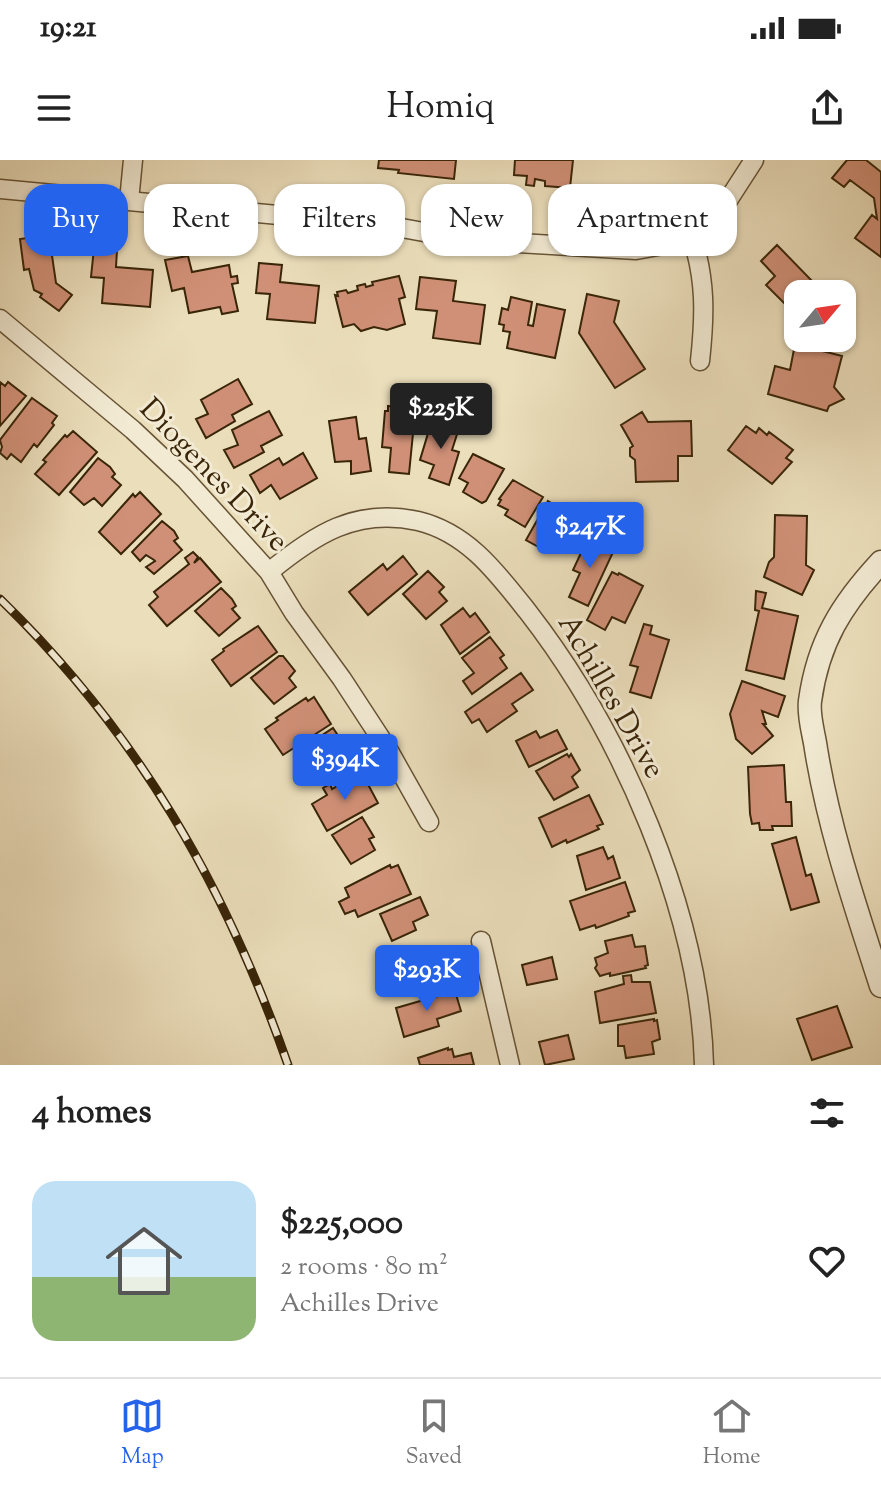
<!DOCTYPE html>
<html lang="en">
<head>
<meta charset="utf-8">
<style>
  :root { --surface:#fff; --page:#f2f2f2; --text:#222; --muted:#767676; --line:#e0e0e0; --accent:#2563eb }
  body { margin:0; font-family:"Sorts Mill Goudy",serif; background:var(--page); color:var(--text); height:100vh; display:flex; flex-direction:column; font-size:30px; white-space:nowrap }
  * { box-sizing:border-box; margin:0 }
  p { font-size:26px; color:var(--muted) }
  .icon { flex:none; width:44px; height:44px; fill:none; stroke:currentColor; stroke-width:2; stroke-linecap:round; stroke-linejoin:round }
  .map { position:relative; height:905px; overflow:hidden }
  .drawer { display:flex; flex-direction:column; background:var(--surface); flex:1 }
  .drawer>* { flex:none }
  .guide { position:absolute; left:24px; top:24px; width:834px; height:72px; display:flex; gap:16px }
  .needle { width:52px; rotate:61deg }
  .fabs { position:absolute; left:784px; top:120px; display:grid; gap:16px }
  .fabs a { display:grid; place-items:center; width:72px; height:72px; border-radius:16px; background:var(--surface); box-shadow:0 2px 6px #0004; font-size:40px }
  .price { position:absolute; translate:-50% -68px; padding:0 18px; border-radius:8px; background:var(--accent); color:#fff; font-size:26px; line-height:52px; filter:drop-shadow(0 2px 4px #0008) }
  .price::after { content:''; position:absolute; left:50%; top:48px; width:24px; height:18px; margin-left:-12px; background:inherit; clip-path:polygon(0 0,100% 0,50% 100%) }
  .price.selected { background:#222; color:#fff }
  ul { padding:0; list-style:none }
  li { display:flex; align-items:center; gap:24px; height:200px; padding:0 32px }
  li+li { border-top:2px solid var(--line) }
  li span { display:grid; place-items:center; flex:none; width:224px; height:160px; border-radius:24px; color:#555 }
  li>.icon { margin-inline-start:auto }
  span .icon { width:96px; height:96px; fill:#fffc; stroke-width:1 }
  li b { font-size:34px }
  h2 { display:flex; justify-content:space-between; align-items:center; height:96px; padding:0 32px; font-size:34px }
  .chip { padding:0 28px; border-radius:24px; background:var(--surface); box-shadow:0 2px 6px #0004; font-size:28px; line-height:72px }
  .chip.selected { background:var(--accent); color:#fff }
  .status { display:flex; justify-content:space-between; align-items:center; height:56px; padding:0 40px; background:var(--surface); direction:ltr }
  .status svg { height:22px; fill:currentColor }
  header { display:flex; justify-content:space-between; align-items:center; height:104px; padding:0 32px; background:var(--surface); font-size:36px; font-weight:600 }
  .menu { display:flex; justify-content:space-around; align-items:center; height:112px; border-top:2px solid var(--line); background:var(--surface); font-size:22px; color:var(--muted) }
  .menu a { display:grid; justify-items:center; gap:4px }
  .menu .selected { color:var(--accent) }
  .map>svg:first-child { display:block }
</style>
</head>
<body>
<div class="status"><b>19:21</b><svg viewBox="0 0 49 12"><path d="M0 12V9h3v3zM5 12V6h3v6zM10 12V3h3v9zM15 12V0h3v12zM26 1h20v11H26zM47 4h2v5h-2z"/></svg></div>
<header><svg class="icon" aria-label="menu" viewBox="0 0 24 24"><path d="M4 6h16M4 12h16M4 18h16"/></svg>Homiq<svg class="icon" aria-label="share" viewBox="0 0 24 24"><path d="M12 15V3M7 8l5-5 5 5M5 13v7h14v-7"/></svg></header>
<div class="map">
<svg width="881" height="905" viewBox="0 0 881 905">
  <rect width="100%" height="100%" fill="#ebdebb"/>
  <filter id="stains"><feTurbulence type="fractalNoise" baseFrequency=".0025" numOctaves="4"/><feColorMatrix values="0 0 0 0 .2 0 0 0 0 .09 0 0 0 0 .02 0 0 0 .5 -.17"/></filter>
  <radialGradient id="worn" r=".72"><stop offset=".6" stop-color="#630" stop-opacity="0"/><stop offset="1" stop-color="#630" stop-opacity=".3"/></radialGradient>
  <path fill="#d09077" stroke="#392508" stroke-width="2" d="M 379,0 L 456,0 L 454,19 L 398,13 L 399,10 L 378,8 Z
    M 515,0 L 573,0 L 570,28 L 545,26 L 545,21 L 535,19 L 534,26 L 526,25 L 527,16 L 514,15 Z
    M 847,0 L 866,0 L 881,12 L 881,97 L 855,78 L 872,55 L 877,59 L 874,38 L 850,20 L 844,27 L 832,18 Z
    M 49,75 L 56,123 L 72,135 L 59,151 L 40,137 L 42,134 L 34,130 L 29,109 L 24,110 L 20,79 Z
    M 777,85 L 814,123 L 811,126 L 819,134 L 798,134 L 798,142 L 793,137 L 785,144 L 766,125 L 775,116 L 761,101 Z
    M 94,88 L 117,90 L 116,107 L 153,110 L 150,147 L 102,143 L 104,118 L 91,117 Z
    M 188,96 L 192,112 L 229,105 L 231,117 L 237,116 L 238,123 L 232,124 L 238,151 L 222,154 L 220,147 L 189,153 L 184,128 L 172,131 L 165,100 Z
    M 259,103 L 282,105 L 280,122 L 319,126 L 315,163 L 267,159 L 270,134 L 256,133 Z
    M 399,116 L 405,137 L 399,139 L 405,164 L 387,170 L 374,167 L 361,171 L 354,164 L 343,167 L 335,135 L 338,136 L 337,132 L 346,130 L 348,133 L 358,130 L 357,126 L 365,124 L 366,127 L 373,125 L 372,122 Z
    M 420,117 L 456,121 L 453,141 L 485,145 L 480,184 L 433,178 L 437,151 L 416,149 Z
    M 587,134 L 619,141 L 614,162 L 645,209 L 615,228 L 579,173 Z
    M 511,137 L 532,142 L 528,165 L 533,166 L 537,144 L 565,150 L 555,198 L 507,188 L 510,172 L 503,171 L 504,165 L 499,164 L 502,148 L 508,150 Z
    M 795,184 L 842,196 L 834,227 L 844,239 L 829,246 L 827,251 L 768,234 L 775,206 L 790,210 Z
    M 238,219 L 252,244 L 232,255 L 235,261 L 206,278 L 196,259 L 208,254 L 201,240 Z
    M 0,222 L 5,226 L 8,222 L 26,236 L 0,266 Z
    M 32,238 L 57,256 L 52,263 L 54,265 L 37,287 L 34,284 L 21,302 L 11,294 L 7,299 L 0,293 L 2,287 L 0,280 Z
    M 388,246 L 413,248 L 412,253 L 415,253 L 409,314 L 389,312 L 391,288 L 382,287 L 385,251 L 388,251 Z
    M 269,251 L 282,275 L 261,286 L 264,292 L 234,308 L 224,290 L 238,285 L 232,270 Z
    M 642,252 L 648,262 L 691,261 L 692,296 L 678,296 L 678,321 L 636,322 L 635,300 L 630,296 L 630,288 L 633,286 L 621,265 Z
    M 356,257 L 359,279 L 366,278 L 371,311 L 351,314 L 351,301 L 335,302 L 329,261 Z
    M 432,260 L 459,268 L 452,290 L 459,292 L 449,325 L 429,318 L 434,305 L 420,300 Z
    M 746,266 L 756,273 L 759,268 L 767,275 L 769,272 L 793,290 L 786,298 L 792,302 L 772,324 L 728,290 Z
    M 73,271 L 97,292 L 59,335 L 35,314 L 46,302 L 43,300 L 65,275 L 67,277 Z
    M 303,293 L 317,318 L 280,339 L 271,325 L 260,333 L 250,315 L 279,298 L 283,305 Z
    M 473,294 L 504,309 L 486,341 L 482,343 L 463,332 L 468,323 L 459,318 Z
    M 98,298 L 110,307 L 115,314 L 112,317 L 121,325 L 102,346 L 94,338 L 84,345 L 70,332 Z
    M 513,320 L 543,337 L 525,367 L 505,355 L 508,350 L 498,345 L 501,340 L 499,339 Z
    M 140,332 L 161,354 L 121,394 L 99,372 L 133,334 L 135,337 Z
    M 548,341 L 575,357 L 563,377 L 560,379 L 553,375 L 544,390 L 526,380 Z
    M 775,355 L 807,356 L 806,405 L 814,410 L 802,435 L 764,417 L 769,402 L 774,397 Z
    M 162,361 L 174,371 L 178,378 L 174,381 L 182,390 L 154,414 L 146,407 L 155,401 L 154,400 L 146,395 L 140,401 L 132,392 Z
    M 588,378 L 614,390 L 588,446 L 569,437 L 580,413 L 573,410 Z
    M 193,392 L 198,397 L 194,403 L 200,398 L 221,422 L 167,466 L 149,445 L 158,437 L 154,432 L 189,404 L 185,398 Z
    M 403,396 L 417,414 L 368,455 L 349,432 L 383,404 L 387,410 Z
    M 428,411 L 444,427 L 439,432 L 447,441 L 426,459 L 403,434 Z
    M 612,412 L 618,415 L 619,413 L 643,426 L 625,463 L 612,457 L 605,470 L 587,460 Z
    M 221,428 L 232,439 L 236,446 L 232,449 L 240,458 L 219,476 L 195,451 Z
    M 756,431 L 766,433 L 762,448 L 798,456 L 784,519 L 746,510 L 759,451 L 755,450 Z
    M 463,448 L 470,457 L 475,453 L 489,472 L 460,494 L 441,465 Z
    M 644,464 L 652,466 L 650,474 L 669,480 L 651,538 L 630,532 L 638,507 L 630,505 Z
    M 258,466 L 277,492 L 231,526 L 212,500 L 224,491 L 223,489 Z
    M 490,477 L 504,495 L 500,498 L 507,508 L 472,534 L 463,521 L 474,513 L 462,498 Z
    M 279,496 L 283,496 L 295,511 L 289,518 L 296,527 L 274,544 L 251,518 Z
    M 521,513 L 533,530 L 512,544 L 517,551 L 487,572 L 479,559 L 472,563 L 465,552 Z
    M 742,521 L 785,536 L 778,557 L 762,551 L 766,564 L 763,564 L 773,576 L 752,594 L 736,579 L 730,554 Z
    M 314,537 L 331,564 L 283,595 L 265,569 L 278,560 L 276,558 L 306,538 L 308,541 Z
    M 333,568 L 345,586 L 332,595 L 336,602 L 333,605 L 314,618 L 297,592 Z
    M 557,570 L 567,589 L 529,607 L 516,581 L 536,571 L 540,578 Z
    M 567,594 L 569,597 L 571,594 L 580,610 L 572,617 L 578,627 L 554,640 L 536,611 Z
    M 784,605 L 786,642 L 791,642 L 792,666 L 772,666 L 773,670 L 760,670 L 759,663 L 752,664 L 750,654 L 748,607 Z
    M 363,615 L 378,643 L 327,671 L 312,644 L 327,635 L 323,628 L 330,624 L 332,629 L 355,616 L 357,618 Z
    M 589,635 L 603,664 L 597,666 L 599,669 L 567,683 L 566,680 L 552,687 L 539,658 Z
    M 362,657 L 374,677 L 369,679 L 375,690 L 351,704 L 332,675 Z
    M 796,677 L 806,716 L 811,714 L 819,742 L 791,750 L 772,684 Z
    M 603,687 L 608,699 L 613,696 L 620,718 L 586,730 L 577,696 Z
    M 390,705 L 391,708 L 398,705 L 411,734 L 358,757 L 355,750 L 345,754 L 339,742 L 349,737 L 345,728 Z
    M 625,722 L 635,751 L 628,753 L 629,756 L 596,768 L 595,765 L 580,770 L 570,741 Z
    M 420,737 L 428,755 L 413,762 L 416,770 L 392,781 L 380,754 Z
    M 632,775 L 635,787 L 645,786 L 648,805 L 645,806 L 646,808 L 610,816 L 610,813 L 600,816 L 595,808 L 597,805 L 595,798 L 608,793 L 605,781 Z
    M 423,790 L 429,791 L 435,808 L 426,813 L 430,824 L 405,833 L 391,801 Z
    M 552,797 L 557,819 L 527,825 L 522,805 Z
    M 631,815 L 632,822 L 650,822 L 656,853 L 600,863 L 595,832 L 624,824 L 623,816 Z
    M 455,831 L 461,851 L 437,859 L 439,866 L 404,877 L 396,848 Z
    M 837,846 L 852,887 L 812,900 L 797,859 Z
    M 654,859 L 654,861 L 657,860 L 660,879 L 652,882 L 654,894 L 626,898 L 624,886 L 618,886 L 618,865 Z
    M 568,875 L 574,899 L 545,905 L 539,882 Z
    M 448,888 L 448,890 L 452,889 L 454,897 L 471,893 L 474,905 L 420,905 L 418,898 Z"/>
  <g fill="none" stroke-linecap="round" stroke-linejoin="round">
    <defs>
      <path id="minor" d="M 0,29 L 385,65 L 468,80 L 636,90 L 674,83 L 700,69 L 723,48 L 754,0
        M 129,41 L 133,0
        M 691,74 C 706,119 705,155 700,201
        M 0,159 L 133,270 L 185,319 L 269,412 L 294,453 L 342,519 L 389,591 L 429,662
        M 269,412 C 314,375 356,347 418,361 C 468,373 497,413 528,452 C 621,572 700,751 704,905
        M 481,781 L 510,905"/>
      <path id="tertiary" d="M 881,402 C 842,444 818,482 810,541 C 808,556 814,574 816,589 C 829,670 856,748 881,826"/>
    </defs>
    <use href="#minor" stroke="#665335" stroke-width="21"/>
    <use href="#tertiary" stroke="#665335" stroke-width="25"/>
    <use href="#minor" stroke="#f2ead3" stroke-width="18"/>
    <use href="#tertiary" stroke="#f2ead3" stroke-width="22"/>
    <defs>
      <path id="rail" d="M 0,439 C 138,573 225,725 288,905"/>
    </defs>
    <use href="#rail" stroke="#392508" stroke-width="9"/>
    <use href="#rail" stroke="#f2ead3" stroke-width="6" stroke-dasharray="18" stroke-linecap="butt"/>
  </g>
  <g text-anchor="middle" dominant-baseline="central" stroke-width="6" stroke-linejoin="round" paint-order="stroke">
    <g font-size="30" fill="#392508" stroke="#f2ead3">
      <text transform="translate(213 316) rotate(46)">Diogenes Drive</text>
      <text transform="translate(610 537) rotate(60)">Achilles Drive</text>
    </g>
  </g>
  <rect width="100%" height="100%" filter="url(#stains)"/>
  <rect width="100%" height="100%" fill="url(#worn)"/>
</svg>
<div class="fabs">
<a><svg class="needle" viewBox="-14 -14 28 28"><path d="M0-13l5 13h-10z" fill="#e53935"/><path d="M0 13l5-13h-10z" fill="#767676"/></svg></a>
</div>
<b class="price selected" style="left:441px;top:291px">$225K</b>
<b class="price" style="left:590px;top:410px">$247K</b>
<b class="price" style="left:345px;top:642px">$394K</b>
<b class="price" style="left:427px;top:853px">$293K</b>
<div class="guide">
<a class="chip selected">Buy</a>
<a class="chip">Rent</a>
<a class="chip">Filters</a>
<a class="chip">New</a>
<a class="chip">Apartment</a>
</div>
</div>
<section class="drawer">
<h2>4 homes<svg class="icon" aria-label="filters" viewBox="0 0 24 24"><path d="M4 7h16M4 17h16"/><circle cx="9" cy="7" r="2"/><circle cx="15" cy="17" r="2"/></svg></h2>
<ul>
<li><span style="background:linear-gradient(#bfe0f5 60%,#8fb573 0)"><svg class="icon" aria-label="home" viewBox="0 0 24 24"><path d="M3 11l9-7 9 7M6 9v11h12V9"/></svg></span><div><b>$225,000</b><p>2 rooms · 80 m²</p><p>Achilles Drive</p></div><svg class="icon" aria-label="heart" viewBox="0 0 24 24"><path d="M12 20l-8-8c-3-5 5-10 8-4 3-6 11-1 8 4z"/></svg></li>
</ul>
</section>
<nav class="menu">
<a class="selected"><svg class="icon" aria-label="map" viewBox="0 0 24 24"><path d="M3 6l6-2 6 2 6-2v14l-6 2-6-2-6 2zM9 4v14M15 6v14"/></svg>Map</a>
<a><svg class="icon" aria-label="saved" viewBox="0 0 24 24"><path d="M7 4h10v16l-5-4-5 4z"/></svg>Saved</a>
<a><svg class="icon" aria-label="home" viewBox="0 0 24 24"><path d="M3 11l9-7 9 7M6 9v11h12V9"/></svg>Home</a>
</nav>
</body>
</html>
